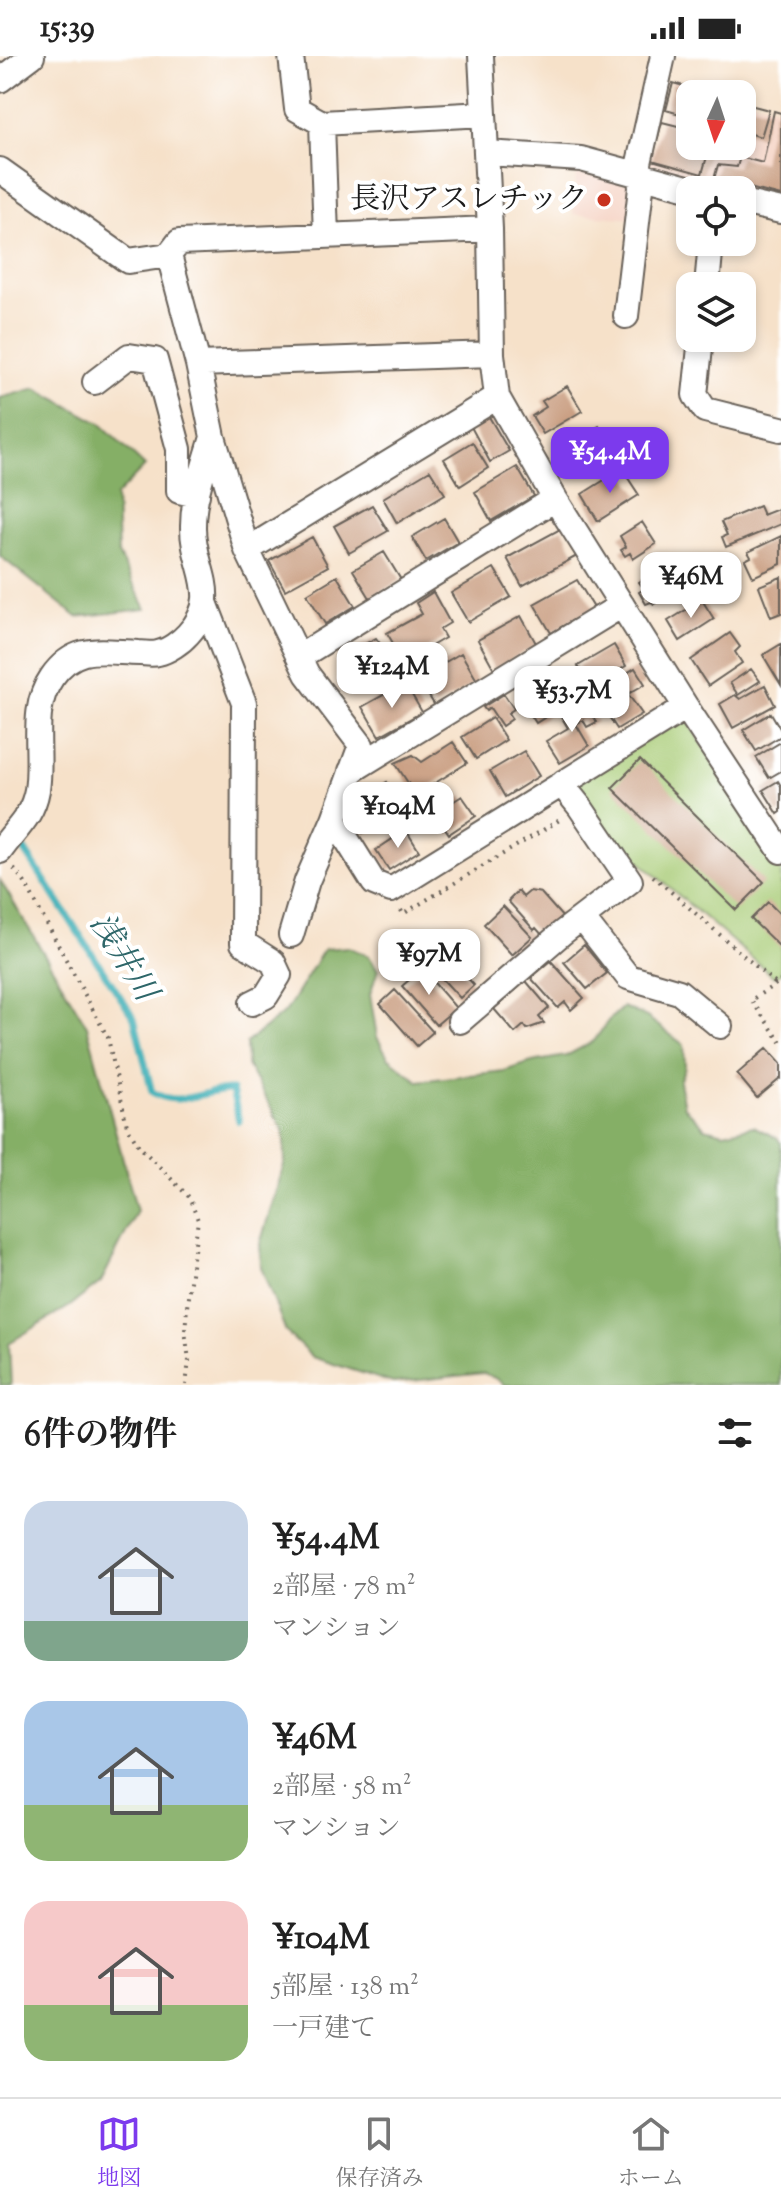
<!DOCTYPE html>
<html lang="ja">
<head>
<meta charset="utf-8">
<style>
  :root { --surface:#fff; --page:#f6f6f6; --text:#222; --muted:#767676; --line:#e0e0e0; --accent:#7c3aed }
  body { margin:0; font-family:"Sorts Mill Goudy","Noto Serif JP",serif; background:var(--page); color:var(--text); height:100vh; display:flex; flex-direction:column; font-size:30px; white-space:nowrap }
  * { box-sizing:border-box; margin:0 }
  p { font-size:26px; color:var(--muted) }
  .icon { flex:none; width:44px; height:44px; fill:none; stroke:currentColor; stroke-width:2; stroke-linecap:round; stroke-linejoin:round }
  .map { position:relative; height:1329px; overflow:hidden }
  .panel { display:flex; flex-direction:column; background:var(--surface); flex:1 }
  .panel>* { flex:none }
  .needle { width:52px; rotate:183deg }
  .fabs { position:absolute; left:676px; top:24px; display:grid; gap:16px }
  .fabs a { display:grid; place-items:center; width:80px; height:80px; border-radius:16px; background:var(--surface); box-shadow:0 4px 12px #0003; font-size:40px }
  .price { position:absolute; translate:-50% -68px; padding:0 18px; border-radius:16px; background:#fff; color:#222; font-size:26px; line-height:52px; filter:drop-shadow(0 2px 4px #0008) }
  .price::after { content:''; position:absolute; left:50%; top:48px; width:24px; height:18px; margin-left:-12px; background:inherit; clip-path:polygon(0 0,100% 0,50% 100%) }
  .price.on { background:var(--accent); color:#fff }
  ul { padding:0; list-style:none }
  li { display:flex; align-items:center; gap:24px; height:200px; padding:0 24px }
  li span { display:grid; place-items:center; flex:none; width:224px; height:160px; border-radius:24px; color:#555 }
  li>.icon { margin-inline-start:auto }
  span .icon { width:96px; height:96px; fill:#fffc; stroke-width:1 }
  li b { font-size:34px }
  h2 { display:flex; justify-content:space-between; align-items:center; height:96px; padding:0 24px; font-size:34px }
  .status { display:flex; justify-content:space-between; align-items:center; height:56px; padding:0 40px; background:var(--surface); direction:ltr }
  .status svg { height:22px; fill:currentColor }
  .dock { display:flex; justify-content:space-around; align-items:center; height:112px; border-top:2px solid var(--line); background:var(--surface); font-size:22px; color:var(--muted) }
  .dock a { display:grid; justify-items:center; gap:4px }
  .dock .on { color:var(--accent) }
  .map>svg:first-child { display:block }
</style>
</head>
<body>
<div class="status"><b>15:39</b><svg viewBox="0 0 49 12"><path d="M0 12V9h3v3zM5 12V6h3v6zM10 12V3h3v9zM15 12V0h3v12zM26 1h20v11H26zM47 4h2v5h-2z"/></svg></div>
<div class="map">
<svg width="781" height="1329" viewBox="0 0 781 1329">
  <rect width="100%" height="100%" fill="#fff"/>
  <filter id="ink" filterUnits="userSpaceOnUse"><feTurbulence type="fractalNoise" baseFrequency=".0125" numOctaves="2"/><feDisplacementMap in="SourceGraphic" scale="16" xChannelSelector="R" yChannelSelector="G"/><feConvolveMatrix kernelMatrix="1 2 1 2 8 2 1 2 1" color-interpolation-filters="sRGB"/></filter>
  <filter id="wash" filterUnits="userSpaceOnUse"><feTurbulence type="fractalNoise" baseFrequency=".006" numOctaves="4" result="noise"/><feDisplacementMap in="SourceGraphic" scale="32" xChannelSelector="R" yChannelSelector="G"/><feGaussianBlur stdDeviation="1.8" result="paint"/><feColorMatrix in="noise" values="0 0 0 0 0 0 0 0 0 0 0 0 0 0 0 0 0 1.4 0 .05"/><feComposite in="paint" operator="in"/></filter>
  <g filter="url(#wash)">
    <rect width="100%" height="100%" fill="#f6e1c9"/>
    <path fill="#f5d2c2" d="M 673,24 L 726,38 L 690,38 L 690,90 L 742,90 L 742,42 L 781,53 L 781,142 L 649,108 Z
      M 576,117 L 636,129 L 632,163 L 573,158 Z"/>
    <path fill="#a7cb75" stroke="#627448" stroke-width="2" d="M 685,661 L 781,808 L 781,917 L 774,921 L 599,771 L 567,729 Z"/>
    <path fill="#85af66" stroke="#506641" stroke-width="2" d="M 36,332 L 100,367 L 145,410 L 116,440 L 118,498 L 146,553 L 77,561 L 0,500 L 0,342 Z
      M 0,824 L 87,970 L 137,1155 L 101,1226 L 70,1250 L 9,1287 L 11,1329 L 0,1329 Z
      M 348,891 L 369,900 L 378,914 L 370,938 L 377,981 L 388,1001 L 418,1025 L 504,1015 L 532,1006 L 566,1000 L 594,985 L 608,965 L 623,951 L 647,961 L 684,989 L 685,1011 L 679,1026 L 684,1051 L 705,1072 L 724,1077 L 753,1070 L 777,1082 L 781,1087 L 781,1329 L 504,1329 L 501,1325 L 484,1317 L 393,1327 L 312,1301 L 286,1276 L 261,1211 L 260,1188 L 285,1106 L 284,1075 L 247,1009 L 246,987 L 286,955 L 324,893 Z"/>
    <g fill="none" stroke-linecap="round" stroke-linejoin="round">
      <path stroke="#3eafb6" stroke-width="7" d="M 20,787 L 134,962 L 152,1036 C 180,1053 200,1034 232,1034 L 239,1065"/>
    </g>
    <g id="blocks">
      <path fill="#cba084" d="M 673,27 L 708,37 L 690,38 L 690,61 L 666,54 Z
        M 742,47 L 769,54 L 761,81 L 742,75 Z
        M 774,55 L 781,57 L 781,140 L 714,123 L 718,109 L 737,111 L 740,101 L 763,107 Z
        M 662,66 L 690,73 L 690,90 L 710,90 L 702,118 L 652,104 Z
        M 567,330 L 582,355 L 543,378 L 532,360 L 546,351 L 542,345 Z
        M 488,359 L 509,395 L 490,406 L 470,369 Z
        M 599,370 L 613,393 L 574,416 L 560,393 Z
        M 472,386 L 488,412 L 460,430 L 444,403 Z
        M 517,411 L 534,440 L 491,465 L 475,436 Z
        M 622,413 L 639,439 L 598,465 L 582,438 Z
        M 430,414 L 445,438 L 397,467 L 383,442 Z
        M 372,449 L 388,475 L 349,497 L 334,470 Z
        M 759,450 L 763,459 L 778,453 L 781,468 L 726,491 L 722,481 L 727,479 L 721,466 Z
        M 444,462 L 458,486 L 426,505 L 412,481 Z
        M 642,466 L 656,488 L 633,503 L 630,497 L 625,500 L 621,494 L 626,491 L 620,480 Z
        M 562,472 L 577,500 L 522,530 L 507,502 Z
        M 781,480 L 781,508 L 753,521 L 745,504 L 751,501 L 748,496 Z
        M 312,481 L 328,510 L 285,534 L 269,505 Z
        M 384,496 L 401,524 L 370,542 L 353,514 Z
        M 668,501 L 677,516 L 682,513 L 690,527 L 654,548 L 651,546 L 646,548 L 639,536 L 644,533 L 639,526 L 658,514 L 655,509 Z
        M 494,512 L 511,541 L 468,566 L 451,537 Z
        M 337,520 L 355,550 L 325,568 L 307,538 Z
        M 781,521 L 781,557 L 771,561 L 759,530 Z
        M 577,524 L 594,552 L 551,577 L 534,548 Z
        M 433,536 L 450,567 L 440,573 L 445,582 L 404,606 L 387,577 L 422,558 L 416,547 Z
        M 702,544 L 714,563 L 680,585 L 668,565 Z
        M 521,560 L 537,589 L 494,613 L 478,584 Z
        M 730,577 L 740,591 L 735,596 L 742,607 L 708,630 L 691,604 Z
        M 376,582 L 393,606 L 363,624 L 346,598 Z
        M 781,588 L 781,629 L 763,599 Z
        M 614,589 L 626,610 L 591,631 L 578,610 Z
        M 461,597 L 478,626 L 435,650 L 418,622 Z
        M 635,612 L 645,628 L 628,638 L 642,658 L 617,673 L 594,638 Z
        M 751,613 L 760,625 L 738,639 L 730,627 Z
        M 556,624 L 569,646 L 536,667 L 522,645 Z
        M 405,627 L 422,656 L 379,680 L 362,651 Z
        M 765,629 L 775,649 L 733,672 L 720,648 L 735,639 L 740,643 Z
        M 504,638 L 514,653 L 508,657 L 512,663 L 502,670 L 490,652 L 486,655 L 483,651 Z
        M 584,646 L 597,666 L 587,671 L 583,664 L 576,668 L 589,690 L 560,707 L 546,685 L 568,672 L 561,660 Z
        M 771,657 L 781,674 L 781,680 L 756,695 L 743,674 Z
        M 492,662 L 506,684 L 476,703 L 462,681 Z
        M 453,686 L 467,707 L 416,739 L 395,707 L 413,699 L 422,706 Z
        M 781,686 L 781,715 L 769,722 L 756,701 Z
        M 524,695 L 539,720 L 505,741 L 490,715 Z
        M 640,704 L 764,826 L 736,854 L 612,732 Z
        M 778,725 L 781,730 L 781,756 L 778,758 L 763,734 Z
        M 387,726 L 403,752 L 363,777 L 351,759 L 357,745 Z
        M 462,740 L 476,760 L 449,778 L 435,757 Z
        M 406,774 L 419,795 L 389,814 L 376,794 Z
        M 518,835 L 523,841 L 530,835 L 541,837 L 564,863 L 544,881 L 536,872 L 534,874 L 508,845 Z
        M 768,846 L 781,859 L 781,892 L 751,863 Z
        M 503,850 L 532,881 L 512,899 L 484,868 Z
        M 445,882 L 460,899 L 453,906 L 474,929 L 460,942 L 423,902 Z
        M 584,889 L 607,917 L 587,933 L 564,906 Z
        M 551,905 L 584,942 L 571,954 L 565,946 L 558,952 L 531,922 Z
        M 422,913 L 456,952 L 436,969 L 402,930 Z
        M 526,925 L 549,952 L 539,961 L 544,967 L 527,973 L 524,969 L 515,977 L 494,953 Z
        M 395,934 L 433,976 L 417,990 L 380,948 Z
        M 767,992 L 781,1008 L 781,1022 L 757,1042 L 737,1018 Z"/>
    </g>
  </g>
  <g filter="url(#ink)">
    <use href="#blocks" fill-opacity="0" stroke="#686159" stroke-width="2"/>
    <g fill="none" stroke-linecap="round" stroke-linejoin="round">
      <defs>
        <path id="minor" d="M 291,0 L 297,53 L 322,67 L 484,58
          M 481,0 L 490,173 L 492,298 L 497,341 L 555,443 L 686,651 L 781,795
          M 0,24 L 32,0
          M 322,67 L 326,180
          M 486,97 L 581,103 L 695,134
          M 0,114 L 128,205 L 169,199
          M 742,146 L 781,155
          M 490,173 L 179,186 L 169,199 L 198,308 L 213,381 L 247,494 L 307,618 L 361,689 L 334,763 L 374,827 L 391,834 L 686,651
          M 707,230 L 711,186
          M 626,260 L 641,132 L 639,107 L 663,0
          M 701,282 L 695,339 L 705,354 L 781,373
          M 198,308 L 492,298
          M 95,326 L 129,300 L 155,304 L 179,393 L 179,435 L 197,439
          M 247,494 L 497,341
          M 206,549 L 244,647 L 243,887 L 273,906 L 279,919 L 266,940 L 252,947
          M 299,601 L 555,443
          M 351,715 L 622,549
          M 0,795 C 15,773 32,762 37,734 C 43,696 29,654 52,621 C 76,587 102,596 139,597 C 145,597 152,599 158,597 C 168,595 181,586 188,578 C 224,539 192,512 193,470 C 193,440 205,409 213,381
          M 582,862 L 628,921 L 679,936 L 720,970
          M 291,879 L 307,825 L 334,763
          M 460,965 L 562,877 L 630,825 L 580,751 L 563,730 L 564,726"/>
      </defs>
      <use href="#minor" stroke="#686159" stroke-width="28"/>
      <path stroke="#686159" stroke-width="4" stroke-dasharray="2 6" stroke-linecap="butt" d="M 14,813 L 25,827 L 108,982 L 127,1070 L 139,1090 L 189,1141 L 198,1164 L 188,1241 L 185,1275 L 189,1304 L 186,1329
        M 653,820 L 776,928 L 781,925
        M 401,854 L 403,858 L 563,762
        M 776,928 L 751,944 L 781,986"/>
      <use href="#minor" stroke="#fff" stroke-width="24"/>
    </g>
  </g>
  <circle fill="#c8321e" stroke="#fff" stroke-width="3" cx="604" cy="144" r="8"/>
  <g text-anchor="middle" dominant-baseline="central" stroke-width="8" stroke-linejoin="round" paint-order="stroke">
    <g font-size="30" fill="#1c1c1c" stroke="#fff" text-anchor="end">
      <text x="588" y="144">長沢アスレチック</text>
    </g>
    <g font-size="32" font-style="italic" fill="#2d6669" stroke="#fff">
      <text transform="translate(122 902) rotate(58)">浅井川</text>
    </g>
  </g>
</svg>
<div class="fabs">
<a><svg class="needle" viewBox="-14 -14 28 28"><path d="M0-13l5 13h-10z" fill="#e53935"/><path d="M0 13l5-13h-10z" fill="#767676"/></svg></a>
<a><svg class="icon" aria-label="locate" viewBox="0 0 24 24"><circle cx="12" cy="12" r="6"/><path d="M12 2v4M12 18v4M2 12h4M18 12h4"/></svg></a>
<a><svg class="icon" aria-label="layers" viewBox="0 0 24 24"><path d="M12 4l9 5-9 5-9-5zM3 14l9 5 9-5"/></svg></a>
</div>
<b class="price on" style="left:610px;top:439px">¥54.4M</b>
<b class="price" style="left:691px;top:564px">¥46M</b>
<b class="price" style="left:392px;top:654px">¥124M</b>
<b class="price" style="left:572px;top:678px">¥53.7M</b>
<b class="price" style="left:398px;top:794px">¥104M</b>
<b class="price" style="left:429px;top:941px">¥97M</b>
</div>
<section class="panel">
<h2>6件の物件<svg class="icon" aria-label="filters" viewBox="0 0 24 24"><path d="M4 7h16M4 17h16"/><circle cx="9" cy="7" r="2"/><circle cx="15" cy="17" r="2"/></svg></h2>
<ul>
<li><span style="background:linear-gradient(#c9d6e8 75%,#7fa58c 0)"><svg class="icon" aria-label="home" viewBox="0 0 24 24"><path d="M3 11l9-7 9 7M6 9v11h12V9"/></svg></span><div><b>¥54.4M</b><p>2部屋 · 78 m²</p><p>マンション</p></div></li>
<li><span style="background:linear-gradient(#a9c7e8 65%,#8fb573 0)"><svg class="icon" aria-label="home" viewBox="0 0 24 24"><path d="M3 11l9-7 9 7M6 9v11h12V9"/></svg></span><div><b>¥46M</b><p>2部屋 · 58 m²</p><p>マンション</p></div></li>
<li><span style="background:linear-gradient(#f6c9c9 65%,#8fb573 0)"><svg class="icon" aria-label="home" viewBox="0 0 24 24"><path d="M3 11l9-7 9 7M6 9v11h12V9"/></svg></span><div><b>¥104M</b><p>5部屋 · 138 m²</p><p>一戸建て</p></div></li>
</ul>
</section>
<nav class="dock">
<a class="on"><svg class="icon" aria-label="map" viewBox="0 0 24 24"><path d="M3 6l6-2 6 2 6-2v14l-6 2-6-2-6 2zM9 4v14M15 6v14"/></svg>地図</a>
<a><svg class="icon" aria-label="saved" viewBox="0 0 24 24"><path d="M7 4h10v16l-5-4-5 4z"/></svg>保存済み</a>
<a><svg class="icon" aria-label="home" viewBox="0 0 24 24"><path d="M3 11l9-7 9 7M6 9v11h12V9"/></svg>ホーム</a>
</nav>
</body>
</html>
